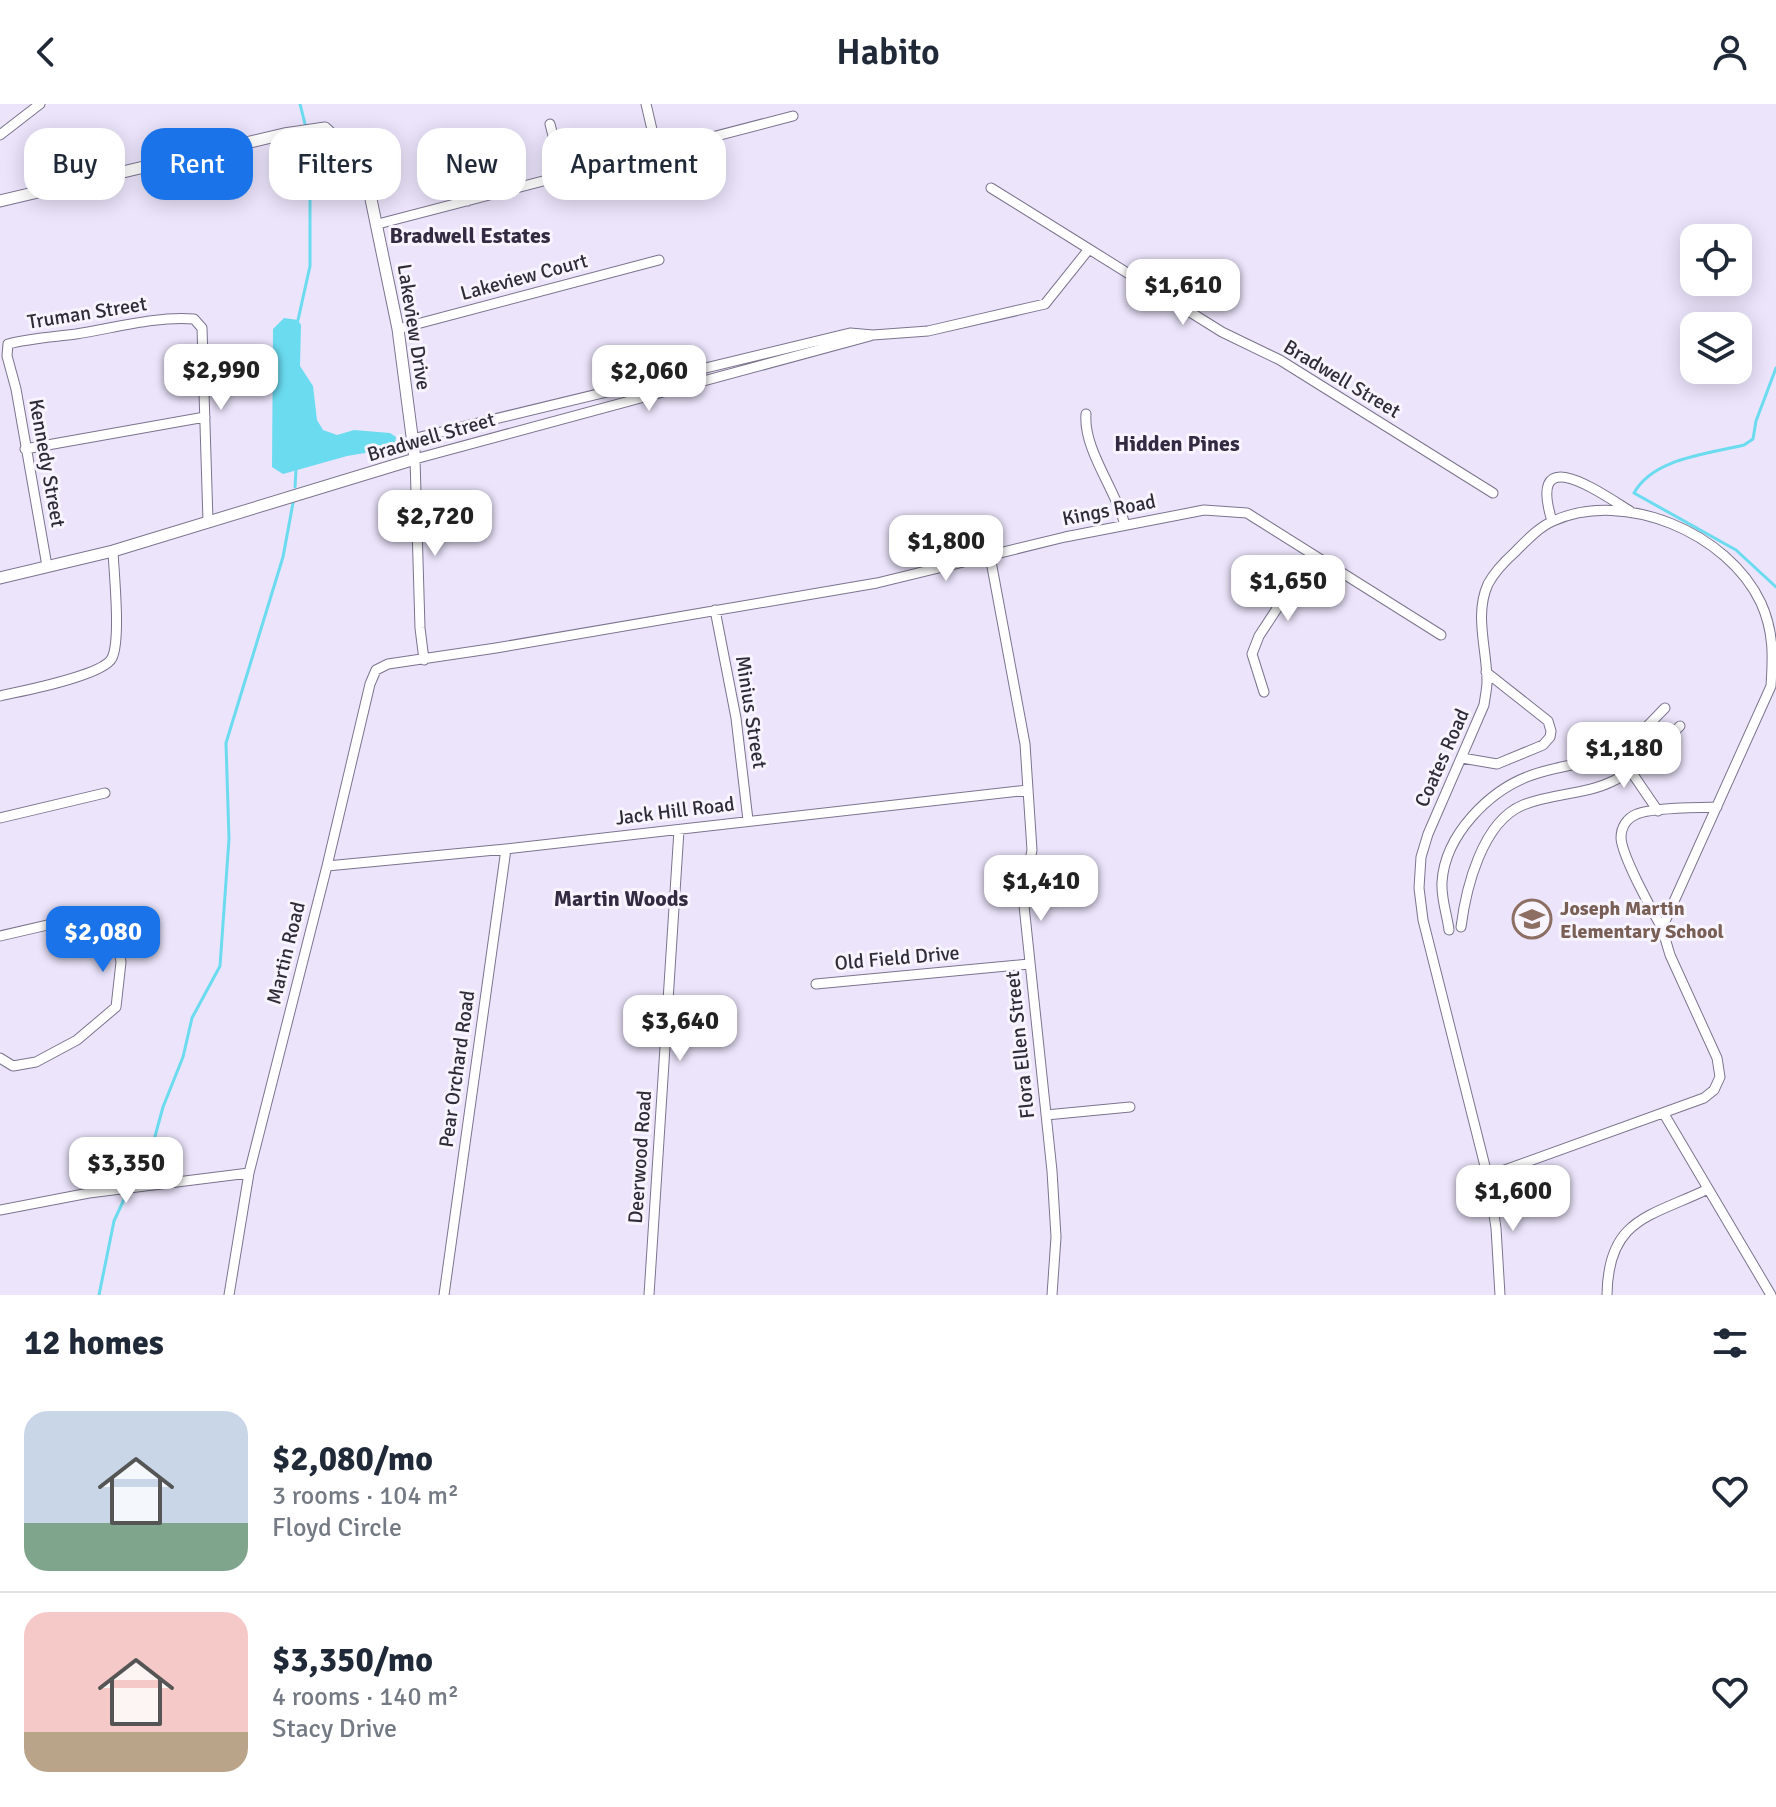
<!DOCTYPE html>
<html lang="en">
<head>
<meta charset="utf-8">
<style>
  :root { --surface:#fff; --page:#f2f2f3; --text:#1f2937; --muted:#747a83; --line:#e0e1e3; --accent:#1a73e8 }
  body { margin:0; font-family:Signika,sans-serif; background:var(--page); color:var(--text); height:100vh; display:flex; flex-direction:column; font-size:30px; white-space:nowrap }
  * { box-sizing:border-box; margin:0 }
  p { font-size:26px; color:var(--muted) }
  .icon { flex:none; width:44px; height:44px; fill:none; stroke:currentColor; stroke-width:2; stroke-linecap:round; stroke-linejoin:round }
  .map { position:relative; height:1191px; overflow:hidden }
  .side { display:flex; flex-direction:column; background:var(--surface); flex:1 }
  .side>* { flex:none }
  .banner { position:absolute; left:24px; top:24px; width:800px; height:72px; display:flex; gap:16px }
  .tools { position:absolute; left:1680px; top:120px; display:grid; gap:16px }
  .tools a { display:grid; place-items:center; width:72px; height:72px; border-radius:16px; background:var(--surface); box-shadow:0 4px 20px #0003; font-size:40px }
  .price { position:absolute; translate:-50% -68px; padding:0 18px; border-radius:16px; background:#fff; color:#222; font-size:26px; line-height:52px; filter:drop-shadow(0 2px 4px #0008) }
  .price::after { content:''; position:absolute; left:50%; top:48px; width:24px; height:18px; margin-left:-12px; background:inherit; clip-path:polygon(0 0,100% 0,50% 100%) }
  .price.current { background:var(--accent); color:#fff }
  ul { padding:0; list-style:none }
  li { display:flex; align-items:center; gap:24px; height:200px; padding:0 24px }
  li+li { border-top:2px solid var(--line) }
  li span { display:grid; place-items:center; flex:none; width:224px; height:160px; border-radius:24px; color:#555 }
  li>.icon { margin-inline-start:auto }
  span .icon { width:96px; height:96px; fill:#fffc; stroke-width:1 }
  li b { font-size:34px }
  h2 { display:flex; justify-content:space-between; align-items:center; height:96px; padding:0 24px; font-size:34px }
  .tag { padding:0 28px; border-radius:24px; background:var(--surface); box-shadow:0 4px 20px #0003; font-size:28px; line-height:72px }
  .tag.current { background:var(--accent); color:#fff }
  header { display:flex; justify-content:space-between; align-items:center; height:104px; padding:0 24px; background:var(--surface); font-size:36px; font-weight:600 }
  .map>svg:first-child { display:block }
</style>
</head>
<body>
<header><svg class="icon" aria-label="back" viewBox="0 0 24 24"><path d="M15 5l-7 7 7 7"/></svg>Habito<svg class="icon" aria-label="person" viewBox="0 0 24 24"><circle cx="12" cy="8" r="4"/><path d="M4 21q1-7 8-7t8 7"/></svg></header>
<div class="map">
<svg width="1776" height="1191" viewBox="0 0 1776 1191">
  <rect width="100%" height="100%" fill="#ebe4fb"/>
  <path fill="#6bdbf0" d="M 284,214 L 298,216 L 301,221 L 300,262 L 313,282 L 317,316 L 323,326 L 337,331 L 354,326 L 390,329 L 396,333 L 395,340 L 389,345 L 347,352 L 283,370 L 272,363 L 273,225 Z"/>
  <g fill="none" stroke-linecap="round" stroke-linejoin="round">
    <path stroke="#6bdbf0" stroke-width="3" d="M 300,0 L 305,20
      M 298,216 L 310,162 L 310,45 L 308,34
      M 1776,264 L 1756,317 L 1753,335 L 1744,341 C 1708,350 1653,354 1634,389 L 1736,446 L 1776,483
      M 295,383 L 296,366
      M 133,1077 L 154,1036 L 163,1003 L 183,953 L 192,914 L 220,862 L 229,735 L 226,639 L 283,453 L 293,399
      M 99,1191 L 114,1117 L 126,1091"/>
    <defs>
      <path id="minor" d="M 646,0 L 657,47
        M 550,20 L 563,71
        M 0,31 L 40,0
        M 453,48 L 468,97
        M 991,84 L 1089,145
        M 378,120 L 793,12
        M 398,225 L 659,156
        M 1086,310 C 1083,345 1116,386 1125,421
        M 412,335 L 850,229 L 873,231 L 928,227 L 1045,200 L 1089,145 L 1222,228 L 1280,256 L 1493,389
        M 25,345 L 205,313
        M 1552,417 C 1527,336 1599,388 1630,407
        M 990,452 L 1025,640 L 1032,746 L 1023,792 L 1052,1067 L 1056,1133 L 1052,1191
        M 47,462 L 16,285 L 7,252 L 8,240 C 31,234 53,233 76,230 C 115,224 155,212 194,215 L 202,224 L 208,417
        M 715,506 L 736,614 L 748,716
        M 424,556 L 420,524 L 415,355 L 870,232
        M 1264,588 L 1252,550 L 1259,532 L 1312,451
        M 0,592 C 21,587 103,572 112,554 C 121,535 114,471 113,447
        M 1617,647 L 1658,707
        M 1462,654 L 1497,660 L 1543,641 L 1550,633 L 1551,627 L 1548,617 L 1486,568
        M 0,714 L 105,689
        M 327,762 L 506,745 L 1028,686
        M 1461,823 C 1466,784 1482,718 1523,701 C 1552,689 1585,691 1613,677 C 1640,665 1659,642 1680,622
        M 1662,824 C 1652,807 1622,752 1621,734 C 1621,723 1627,714 1637,710 C 1653,703 1698,704 1717,703
        M 1449,826 C 1447,810 1441,795 1442,778 C 1445,731 1489,686 1532,671 C 1559,661 1588,661 1614,648 C 1634,638 1650,619 1665,604
        M 0,832 L 82,813 L 101,817 L 118,841 L 121,858 L 116,903 L 77,936 L 36,958 L 13,962 L 0,954
        M 816,880 L 1029,860
        M 1664,1010 L 1771,1191
        M 1046,1011 L 1130,1003
        M 1488,1072 L 1704,994 L 1714,986 L 1720,973 L 1717,954 L 1670,851 L 1662,824 L 1771,582 C 1773,552 1774,528 1761,499 C 1728,429 1625,385 1553,417 C 1539,423 1526,437 1515,448 C 1505,457 1495,467 1488,480 C 1474,511 1487,545 1487,577 C 1487,585 1485,593 1484,601 L 1428,730 L 1421,753 L 1419,784 L 1423,816 L 1489,1078 L 1496,1124 L 1500,1191
        M 0,1106 L 89,1089 L 249,1069
        M 229,1191 L 249,1069 L 327,762 L 370,580 L 376,566 L 388,560 L 496,544 L 877,479 L 1065,433 L 1204,406 L 1247,409 L 1441,531
        M 444,1191 L 506,745
        M 649,1191 L 679,726
        M 1607,1191 C 1608,1114 1650,1113 1708,1085"/>
      <path id="tertiary" d="M 0,97 L 284,30 L 325,24 L 356,53 L 366,71 L 398,225 L 415,355 L 113,447 L 0,474"/>
    </defs>
    <use href="#minor" stroke="#7c748d" stroke-width="11"/>
    <use href="#tertiary" stroke="#7c748d" stroke-width="13"/>
    <use href="#minor" stroke="#fff" stroke-width="9"/>
    <use href="#tertiary" stroke="#fff" stroke-width="11"/>
  </g>
  <defs>
    <symbol id="school-ring" viewBox="-11 -11 22 22"><circle r="9.5" fill="#f7f4ff" stroke="#8d6e63" stroke-width="1.5"/><path d="M0-5L7-2L0 1L-7-2ZM-4 1L0 2.5L4 1V4Q0 6-4 4Z" fill="#8d6e63"/></symbol>
  </defs>
  <g fill-rule="evenodd">
    <use href="#school-ring" x="1510" y="793" width="44" height="44"/>
  </g>
  <g text-anchor="middle" dominant-baseline="central" stroke-width="6" stroke-linejoin="round" paint-order="stroke">
    <g font-size="20" fill="#2f2c36" stroke="#f7f4ff">
      <text transform="translate(524 173) rotate(-15)">Lakeview Court</text>
      <text transform="translate(87 209) rotate(-9)">Truman Street</text>
      <text transform="translate(414 223) rotate(81)">Lakeview Drive</text>
      <text transform="translate(1342 275) rotate(31)">Bradwell Street</text>
      <text transform="translate(431 333) rotate(-16)">Bradwell Street</text>
      <text transform="translate(47 359) rotate(80)">Kennedy Street</text>
      <text transform="translate(1109 406) rotate(-11)">Kings Road</text>
      <text transform="translate(751 608) rotate(81)">Minius Street</text>
      <text transform="translate(1442 654) rotate(-66)">Coates Road</text>
      <text transform="translate(675 707) rotate(-7)">Jack Hill Road</text>
      <text transform="translate(286 849) rotate(-76)">Martin Road</text>
      <text transform="translate(897 854) rotate(-5)">Old Field Drive</text>
      <text transform="translate(1020 941) rotate(-96)">Flora Ellen Street</text>
      <text transform="translate(457 965) rotate(-82)">Pear Orchard Road</text>
      <text transform="translate(640 1053) rotate(-86)">Deerwood Road</text>
    </g>
    <g font-size="20" font-weight="bold" fill="#785e54" stroke="#f7f4ff" text-anchor="start">
      <text x="1560" y="804">Joseph Martin<tspan x="1560" dy="23">Elementary School</tspan></text>
    </g>
    <g font-size="22" font-weight="bold" fill="#332b41" stroke="#f7f4ff">
      <text x="470" y="131">Bradwell Estates</text>
      <text x="1177" y="339">Hidden Pines</text>
      <text x="621" y="794">Martin Woods</text>
    </g>
  </g>
</svg>
<div class="tools">
<a><svg class="icon" aria-label="locate" viewBox="0 0 24 24"><circle cx="12" cy="12" r="6"/><path d="M12 2v4M12 18v4M2 12h4M18 12h4"/></svg></a>
<a><svg class="icon" aria-label="layers" viewBox="0 0 24 24"><path d="M12 4l9 5-9 5-9-5zM3 14l9 5 9-5"/></svg></a>
</div>
<b class="price" style="left:1183px;top:223px">$1,610</b>
<b class="price" style="left:221px;top:308px">$2,990</b>
<b class="price" style="left:649px;top:309px">$2,060</b>
<b class="price" style="left:435px;top:454px">$2,720</b>
<b class="price" style="left:946px;top:479px">$1,800</b>
<b class="price" style="left:1288px;top:519px">$1,650</b>
<b class="price" style="left:1624px;top:686px">$1,180</b>
<b class="price" style="left:1041px;top:819px">$1,410</b>
<b class="price current" style="left:103px;top:870px">$2,080</b>
<b class="price" style="left:680px;top:959px">$3,640</b>
<b class="price" style="left:126px;top:1101px">$3,350</b>
<b class="price" style="left:1513px;top:1129px">$1,600</b>
<div class="banner">
<a class="tag">Buy</a>
<a class="tag current">Rent</a>
<a class="tag">Filters</a>
<a class="tag">New</a>
<a class="tag">Apartment</a>
</div>
</div>
<section class="side">
<h2>12 homes<svg class="icon" aria-label="filters" viewBox="0 0 24 24"><path d="M4 7h16M4 17h16"/><circle cx="9" cy="7" r="2"/><circle cx="15" cy="17" r="2"/></svg></h2>
<ul>
<li><span style="background:linear-gradient(#c9d6e8 70%,#7fa58c 0)"><svg class="icon" aria-label="home" viewBox="0 0 24 24"><path d="M3 11l9-7 9 7M6 9v11h12V9"/></svg></span><div><b>$2,080/mo</b><p>3 rooms · 104 m²</p><p>Floyd Circle</p></div><svg class="icon" aria-label="heart" viewBox="0 0 24 24"><path d="M12 20l-8-8c-3-5 5-10 8-4 3-6 11-1 8 4z"/></svg></li>
<li><span style="background:linear-gradient(#f6c9c9 75%,#b9a48a 0)"><svg class="icon" aria-label="home" viewBox="0 0 24 24"><path d="M3 11l9-7 9 7M6 9v11h12V9"/></svg></span><div><b>$3,350/mo</b><p>4 rooms · 140 m²</p><p>Stacy Drive</p></div><svg class="icon" aria-label="heart" viewBox="0 0 24 24"><path d="M12 20l-8-8c-3-5 5-10 8-4 3-6 11-1 8 4z"/></svg></li>
</ul>
</section>
</body>
</html>
